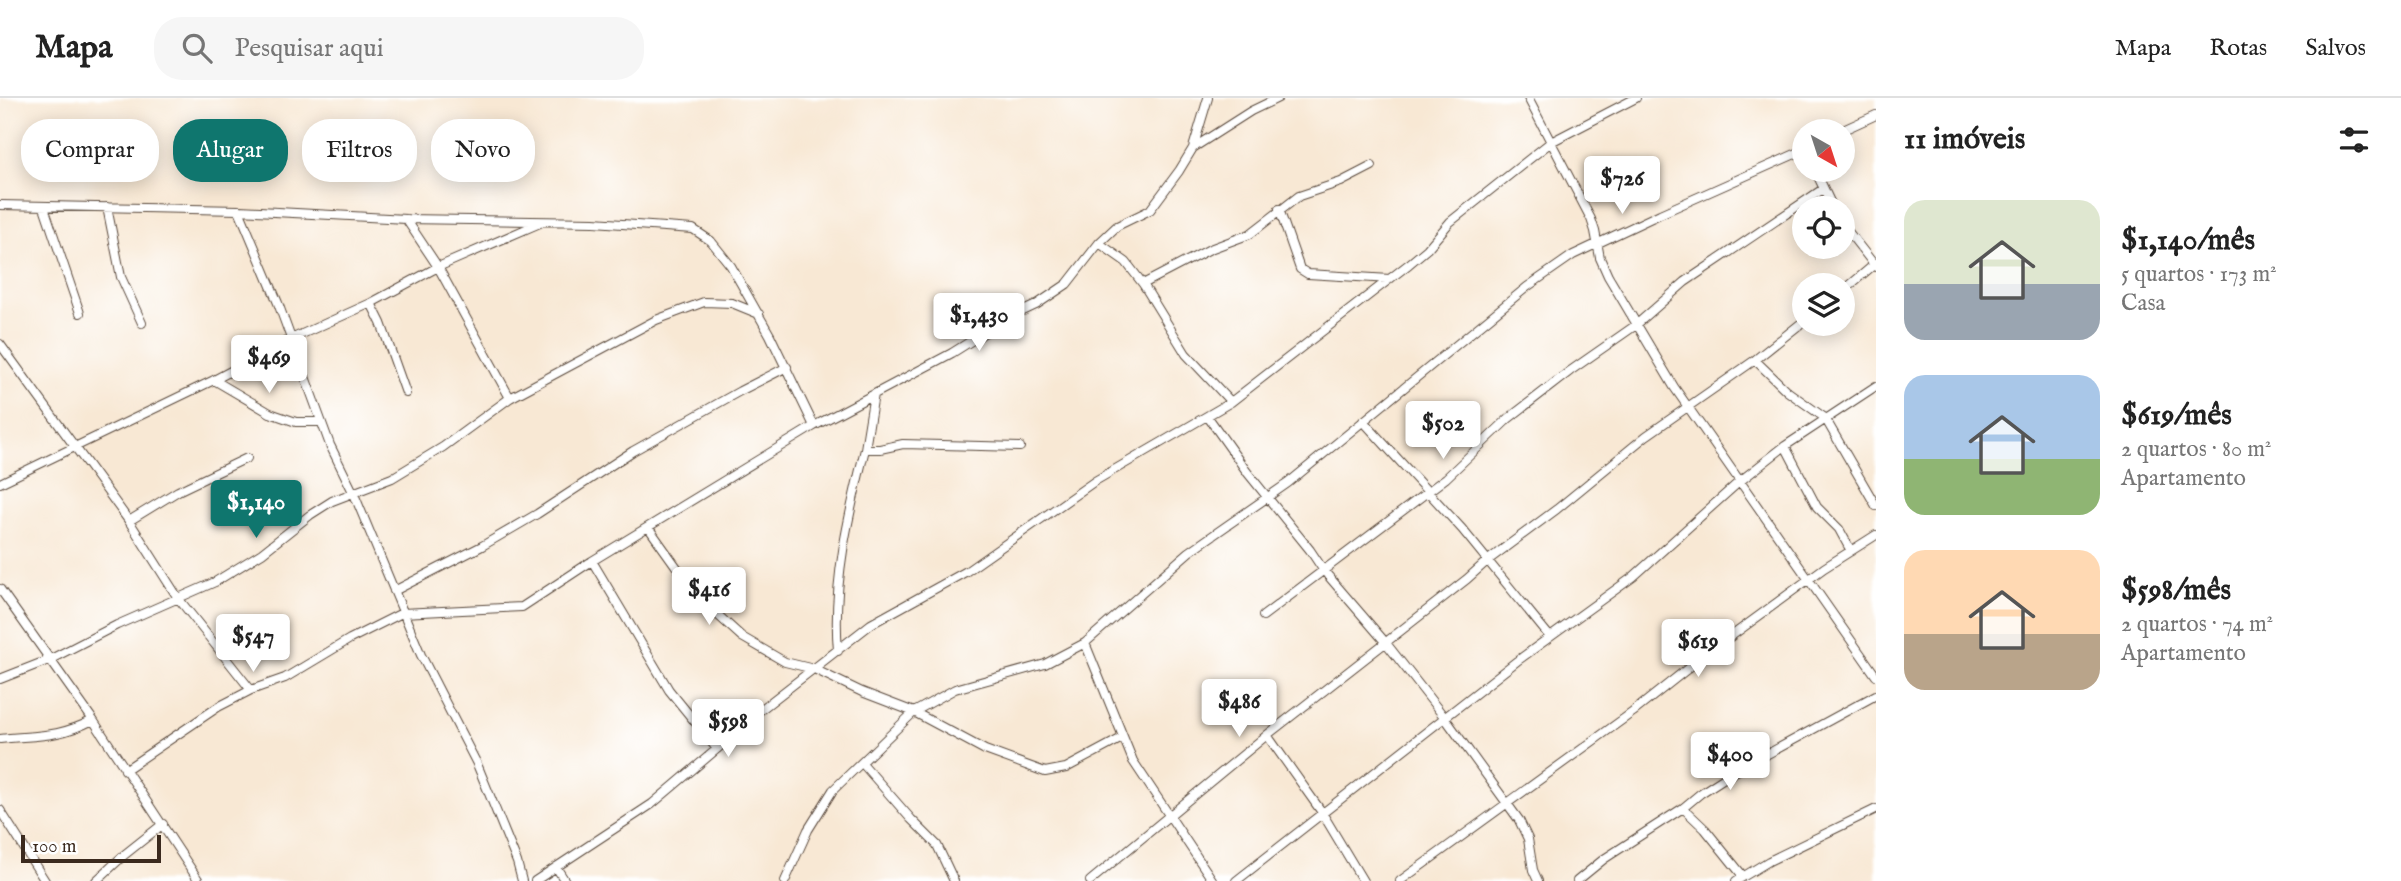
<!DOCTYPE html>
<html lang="pt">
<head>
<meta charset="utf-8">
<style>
  :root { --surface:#fff; --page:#f6f6f6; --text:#222; --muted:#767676; --line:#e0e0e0; --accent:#0f766e }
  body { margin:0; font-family:"IM FELL English",serif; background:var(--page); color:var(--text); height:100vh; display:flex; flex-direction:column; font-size:26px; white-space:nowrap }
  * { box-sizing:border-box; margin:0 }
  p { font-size:23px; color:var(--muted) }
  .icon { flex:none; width:38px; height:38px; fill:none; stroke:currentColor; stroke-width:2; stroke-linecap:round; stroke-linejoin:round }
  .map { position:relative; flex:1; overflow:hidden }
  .drawer { display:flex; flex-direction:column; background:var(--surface); width:525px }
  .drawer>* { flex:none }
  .banner { position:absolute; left:21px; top:21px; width:665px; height:63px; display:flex; gap:14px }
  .needle { width:46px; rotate:141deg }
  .controls { position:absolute; left:1792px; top:21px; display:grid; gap:14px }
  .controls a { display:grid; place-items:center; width:63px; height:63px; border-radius:50%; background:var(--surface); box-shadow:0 4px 18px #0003; font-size:35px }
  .scale { position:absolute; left:21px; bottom:18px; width:140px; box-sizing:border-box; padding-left:7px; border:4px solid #3b2a1e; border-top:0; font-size:19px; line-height:24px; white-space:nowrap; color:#3b2a1e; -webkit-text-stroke:5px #fff; paint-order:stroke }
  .price { position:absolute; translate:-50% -60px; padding:0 16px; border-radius:7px; background:#fff; color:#222; font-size:23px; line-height:46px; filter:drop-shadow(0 2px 4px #0008) }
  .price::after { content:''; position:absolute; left:50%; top:42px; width:21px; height:16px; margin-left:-10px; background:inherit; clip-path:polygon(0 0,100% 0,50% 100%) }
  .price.active { background:var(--accent); color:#fff }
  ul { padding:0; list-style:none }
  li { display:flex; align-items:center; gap:21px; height:175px; padding:0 28px }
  li span { display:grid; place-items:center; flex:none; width:196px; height:140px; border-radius:21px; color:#555 }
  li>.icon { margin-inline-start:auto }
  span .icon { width:84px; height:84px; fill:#fffc; stroke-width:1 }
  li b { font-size:30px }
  h2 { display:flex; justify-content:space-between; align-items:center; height:84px; padding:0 28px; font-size:30px }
  .pill { padding:0 24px; border-radius:28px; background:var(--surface); box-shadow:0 4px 18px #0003; font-size:24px; line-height:63px }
  .pill.active { background:var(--accent); color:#fff }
  header { display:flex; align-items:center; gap:42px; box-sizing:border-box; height:98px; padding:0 35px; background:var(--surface); border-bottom:2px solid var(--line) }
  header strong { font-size:33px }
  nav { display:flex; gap:38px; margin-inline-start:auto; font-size:24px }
  .search { width:490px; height:63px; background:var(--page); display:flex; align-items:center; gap:18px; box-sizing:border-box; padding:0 24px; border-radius:28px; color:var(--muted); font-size:26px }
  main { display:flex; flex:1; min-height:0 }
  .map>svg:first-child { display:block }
</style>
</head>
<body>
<header>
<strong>Mapa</strong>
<div class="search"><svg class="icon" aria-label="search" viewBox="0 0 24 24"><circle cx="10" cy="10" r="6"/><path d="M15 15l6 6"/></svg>Pesquisar aqui</div>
<nav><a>Mapa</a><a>Rotas</a><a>Salvos</a></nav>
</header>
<main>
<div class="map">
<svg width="1876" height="783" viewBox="0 0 1876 783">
  <rect width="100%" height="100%" fill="#fff"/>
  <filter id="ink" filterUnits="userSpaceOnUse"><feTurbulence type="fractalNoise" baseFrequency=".0143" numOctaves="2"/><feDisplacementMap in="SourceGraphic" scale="14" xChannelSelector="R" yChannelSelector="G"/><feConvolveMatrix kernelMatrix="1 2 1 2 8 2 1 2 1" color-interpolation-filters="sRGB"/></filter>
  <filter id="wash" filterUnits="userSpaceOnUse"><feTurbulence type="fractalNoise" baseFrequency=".00686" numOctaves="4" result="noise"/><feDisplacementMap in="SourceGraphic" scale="28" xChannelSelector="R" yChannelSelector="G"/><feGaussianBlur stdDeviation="1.57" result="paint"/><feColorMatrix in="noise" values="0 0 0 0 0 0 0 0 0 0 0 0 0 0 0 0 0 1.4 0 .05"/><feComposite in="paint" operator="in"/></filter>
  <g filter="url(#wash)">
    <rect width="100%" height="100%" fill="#f8e8d4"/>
  </g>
  <g filter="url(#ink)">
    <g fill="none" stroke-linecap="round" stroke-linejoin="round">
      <defs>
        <path id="street" d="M 1528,0 L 1591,121 L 1595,133 L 1600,160 L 1608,178 L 1674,289 L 1876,578
          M 1841,33 L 1876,17
          M 1193,50 L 1251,13 L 1278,0
          M 1815,72 L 1833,110
          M 0,107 L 239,112 L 406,121 L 594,124 L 693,131 L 711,143 L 731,168 L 770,237 L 814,328
          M 44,109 L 80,215
          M 107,109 L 121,179 L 142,225
          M 1279,111 L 1300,171 L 1308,176 L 1390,181
          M 239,112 L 278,205 L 330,347 L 354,396 L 421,557 L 477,666 L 517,764 L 522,783
          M 406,121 L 438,169 L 510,300
          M 1843,127 L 1876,169
          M 1099,145 L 1126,164 L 1143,186 L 1186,256 L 1231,304
          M 1143,186 L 1210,151 L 1250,136 L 1299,98 L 1341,84 L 1372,68
          M 1843,193 L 1876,165
          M 371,205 L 381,225 L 406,295
          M 0,246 L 129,423 L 178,500 L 251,592
          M 1755,262 L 1787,293 L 1825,320 L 1876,408
          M 214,282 L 270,315 L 296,324 L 321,324
          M 874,296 L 865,351 L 880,351 L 903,346 L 1020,349
          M 1208,319 L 1247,374 L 1310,452 L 1324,473 L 1386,545 L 1445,620 L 1519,722 L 1528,741 L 1533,772 L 1538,783
          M 1363,323 L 1462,431 L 1550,539
          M 1785,348 L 1817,409 L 1839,431 L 1851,453
          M 0,385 L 214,282 L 291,241 L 371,205 L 438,169 L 540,125
          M 129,423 L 178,393 L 247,360
          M 648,429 L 698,499 L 742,539 L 785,564 L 814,571 L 862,594 L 914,614 L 985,652 L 1045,674 L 1066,670 L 1122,640
          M 592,463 L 669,592 L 717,651
          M 0,491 L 93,622 L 199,783
          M 394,493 L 482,448 L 537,416 L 633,353 L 740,293 L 787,269
          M 1263,518 L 1446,380 L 1508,321 L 1570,273 L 1636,227 L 1685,184 L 1823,91
          M 1085,545 L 1133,663 L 1213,783
          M 838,553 C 832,485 849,416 865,351
          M 0,581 L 51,561 L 117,527 L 215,484 L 262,455 L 310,417 L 332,403 L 392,380 L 443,349 L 510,300 L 656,222 L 704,204 L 732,205 L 759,216
          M 1267,637 L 1321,713 L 1363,783
          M 0,641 C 37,637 58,640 93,622
          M 862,665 L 911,721 L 937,747 L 954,783
          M 125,672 L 218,609 L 251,592 L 285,580 L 350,541 L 402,515 L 522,509 L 592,463 L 814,328 L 952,255 L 1006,221 L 1036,207 L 1067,186 L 1099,145 L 1117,128 L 1150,112 L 1179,73 L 1193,50 L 1208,0
          M 1683,710 L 1705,731 L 1743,778
          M 0,712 L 45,783
          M 556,769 L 565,783
          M 96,783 L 124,757 L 163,726
          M 535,783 L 652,706 L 717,651 L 754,617 L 871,526 L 967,473 L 1095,383 L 1231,304 L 1409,166 L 1427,151 L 1450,124 L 1551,44 L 1636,0
          M 785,783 L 808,732 L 833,692 L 914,614 L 955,591 L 1045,566 L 1085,545 L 1189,454 L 1288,385 L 1527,189 L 1573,157 L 1660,116 L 1804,52
          M 1090,783 L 1267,637 L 1467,481 L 1487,463 L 1557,411 L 1646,338 L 1755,262 L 1804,223
          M 1236,783 L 1517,563 L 1633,479 L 1739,384 L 1785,348 L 1876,288
          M 1400,783 L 1633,614 L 1696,564 L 1824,470 L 1876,437
          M 1577,783 L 1604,761 L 1683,710 L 1701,695 L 1729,677 L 1876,597
          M 1736,783 L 1769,763 L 1876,711"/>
      </defs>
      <use href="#street" stroke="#574639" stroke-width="10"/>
      <use href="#street" stroke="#fff" stroke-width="8"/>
    </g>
  </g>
</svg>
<div class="controls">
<a><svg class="needle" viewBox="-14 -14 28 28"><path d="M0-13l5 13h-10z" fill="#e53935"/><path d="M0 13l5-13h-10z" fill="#767676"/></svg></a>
<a><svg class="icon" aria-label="locate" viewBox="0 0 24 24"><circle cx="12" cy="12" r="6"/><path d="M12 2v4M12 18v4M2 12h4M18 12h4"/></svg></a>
<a><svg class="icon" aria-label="layers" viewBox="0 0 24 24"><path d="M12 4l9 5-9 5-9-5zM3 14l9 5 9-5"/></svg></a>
</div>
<div class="scale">100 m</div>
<b class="price" style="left:1622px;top:118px">$726</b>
<b class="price" style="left:979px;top:255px">$1,430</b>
<b class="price" style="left:269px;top:297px">$469</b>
<b class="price" style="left:1443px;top:363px">$502</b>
<b class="price active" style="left:256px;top:442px">$1,140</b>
<b class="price" style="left:709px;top:529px">$416</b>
<b class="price" style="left:253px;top:576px">$547</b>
<b class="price" style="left:1698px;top:581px">$619</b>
<b class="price" style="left:1239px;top:641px">$486</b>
<b class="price" style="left:728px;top:661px">$598</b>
<b class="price" style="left:1730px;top:694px">$400</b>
<div class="banner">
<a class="pill">Comprar</a>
<a class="pill active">Alugar</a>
<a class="pill">Filtros</a>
<a class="pill">Novo</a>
</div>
</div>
<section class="drawer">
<h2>11 imóveis<svg class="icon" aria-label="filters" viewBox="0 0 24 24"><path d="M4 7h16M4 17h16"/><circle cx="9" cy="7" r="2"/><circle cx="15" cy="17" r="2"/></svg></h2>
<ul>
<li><span style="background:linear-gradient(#dfe7d0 60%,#9aa5b1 0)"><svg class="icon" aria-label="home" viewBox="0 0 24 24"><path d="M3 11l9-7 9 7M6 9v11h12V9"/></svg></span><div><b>$1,140/mês</b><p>5 quartos · 173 m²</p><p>Casa</p></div></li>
<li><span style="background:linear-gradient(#a9c7e8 60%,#8fb573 0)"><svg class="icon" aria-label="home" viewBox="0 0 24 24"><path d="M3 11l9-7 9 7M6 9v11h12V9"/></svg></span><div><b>$619/mês</b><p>2 quartos · 80 m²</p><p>Apartamento</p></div></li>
<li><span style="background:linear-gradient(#ffd9b3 60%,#b9a48a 0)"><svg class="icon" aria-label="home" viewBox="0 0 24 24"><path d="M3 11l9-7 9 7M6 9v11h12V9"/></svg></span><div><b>$598/mês</b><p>2 quartos · 74 m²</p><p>Apartamento</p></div></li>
</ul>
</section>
</main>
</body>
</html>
